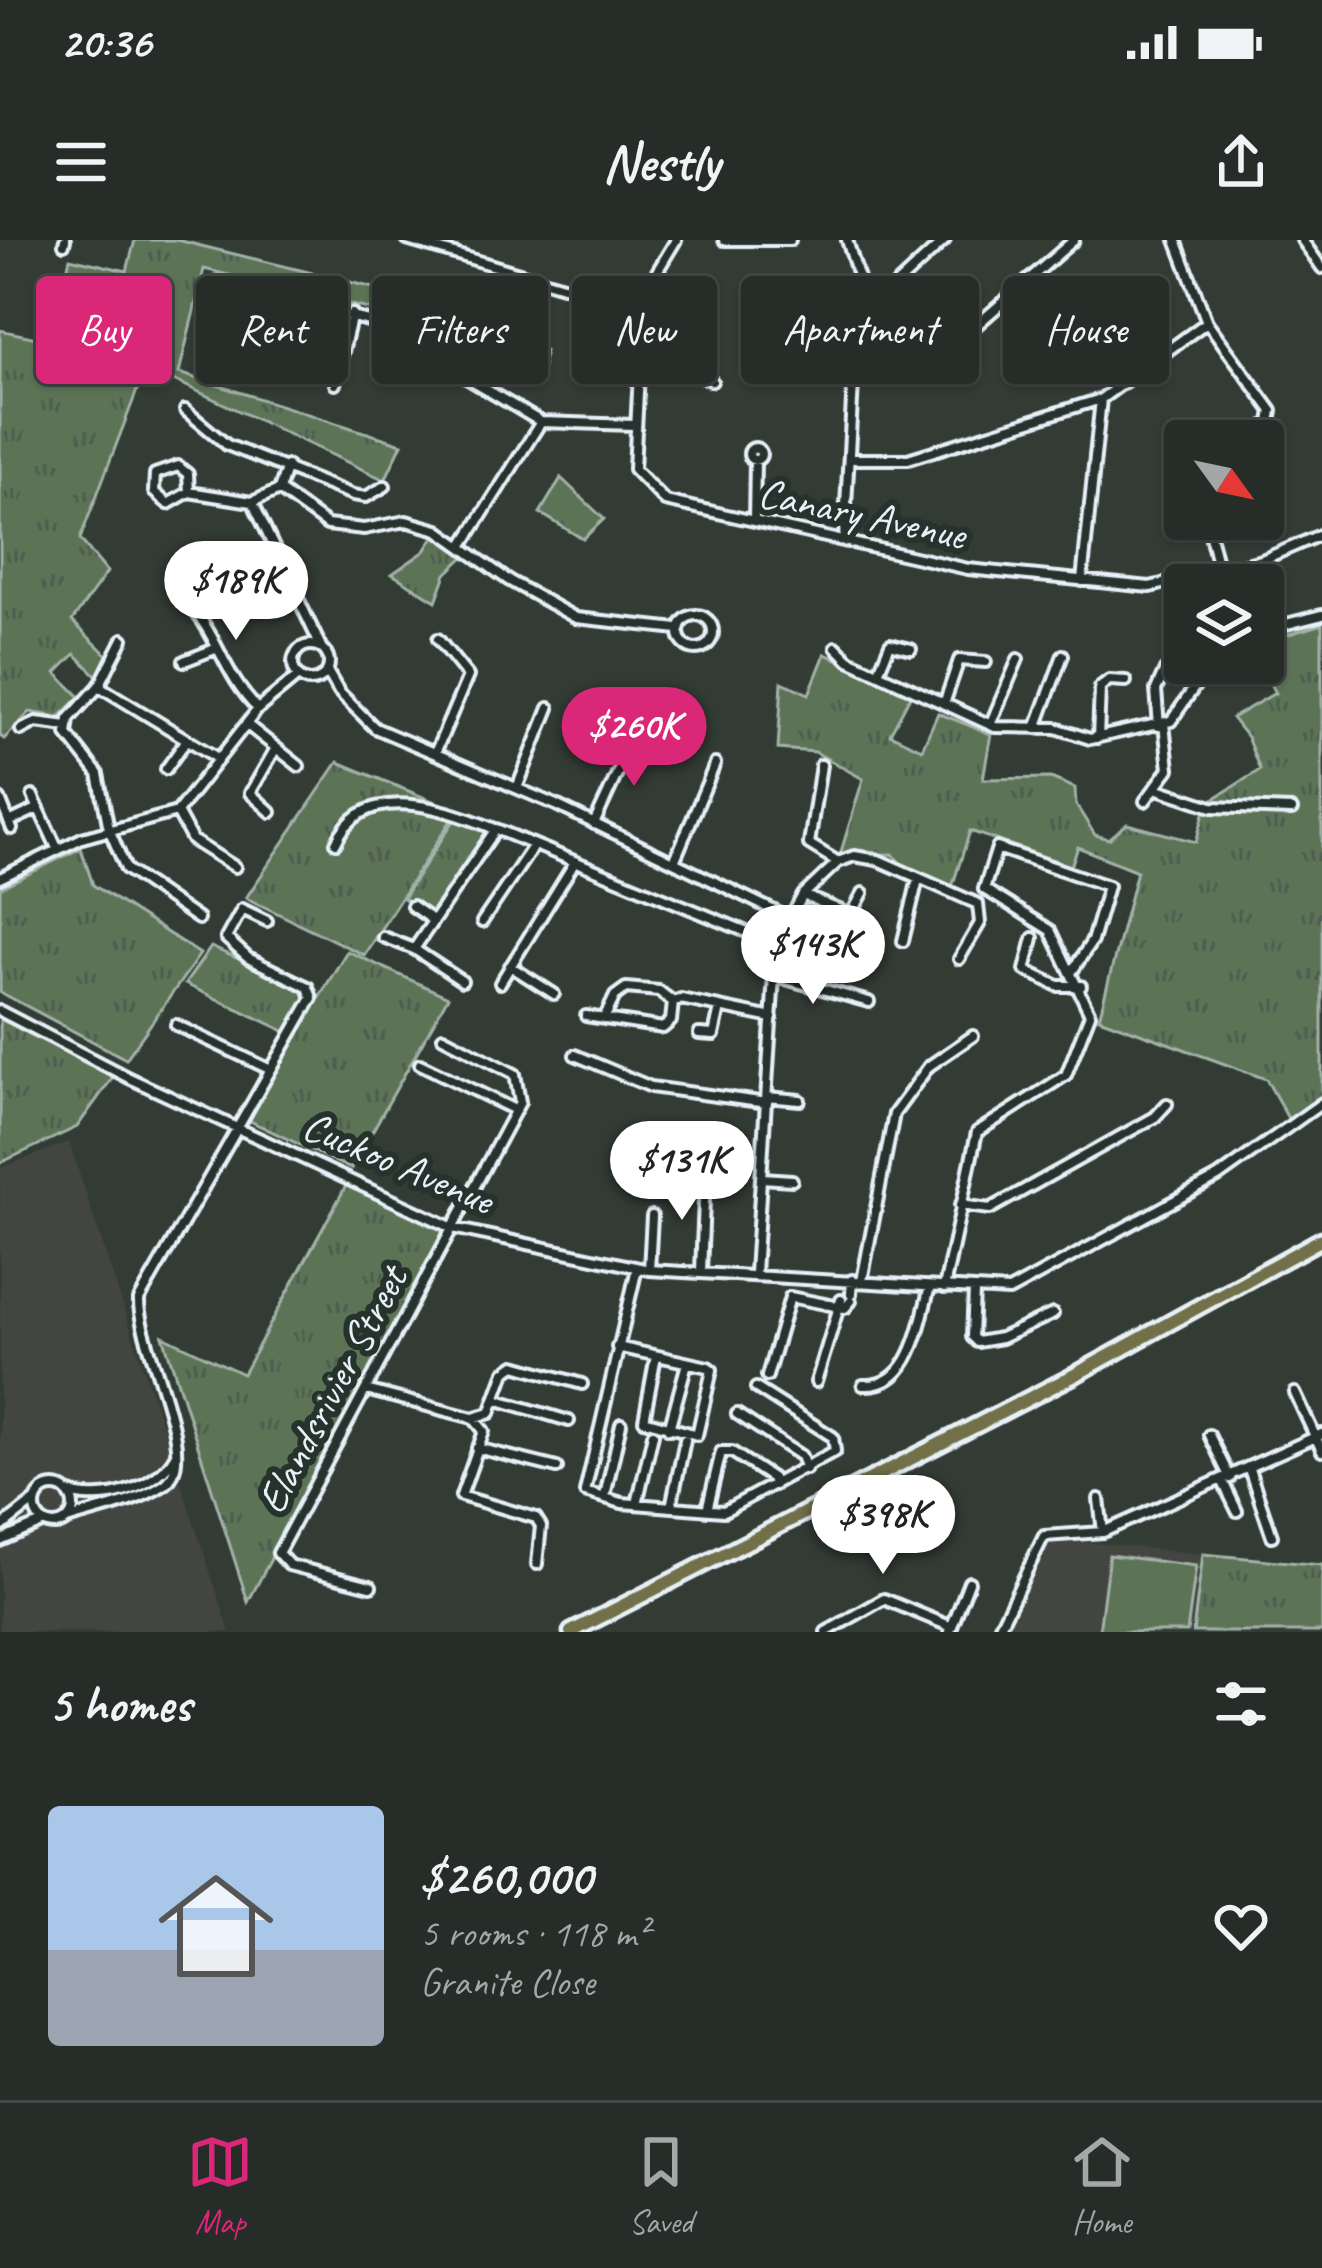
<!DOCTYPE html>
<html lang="en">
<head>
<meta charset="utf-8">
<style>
  :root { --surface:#262c28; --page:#323834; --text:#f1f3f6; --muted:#a4a7a8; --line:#424845; --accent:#db2777 }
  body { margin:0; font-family:Caveat,sans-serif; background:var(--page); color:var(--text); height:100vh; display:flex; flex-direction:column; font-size:45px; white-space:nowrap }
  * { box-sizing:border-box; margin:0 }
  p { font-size:39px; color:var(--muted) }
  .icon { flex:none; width:66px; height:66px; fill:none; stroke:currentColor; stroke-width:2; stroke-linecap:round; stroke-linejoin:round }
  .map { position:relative; height:1392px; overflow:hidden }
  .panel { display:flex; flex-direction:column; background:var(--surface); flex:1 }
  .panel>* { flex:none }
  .hud { position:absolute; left:36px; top:36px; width:1251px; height:108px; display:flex; gap:24px }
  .needle { width:78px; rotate:123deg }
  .controls { position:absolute; left:1164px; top:180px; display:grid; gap:24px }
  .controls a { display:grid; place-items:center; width:120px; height:120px; border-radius:12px; background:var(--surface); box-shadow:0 3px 9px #0004,0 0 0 3px var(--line); font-size:60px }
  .price { position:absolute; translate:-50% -102px; padding:0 27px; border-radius:42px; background:#fff; color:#222; font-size:39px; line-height:78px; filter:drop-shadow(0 3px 6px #0008) }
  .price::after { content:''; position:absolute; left:50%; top:72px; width:36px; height:27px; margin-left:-18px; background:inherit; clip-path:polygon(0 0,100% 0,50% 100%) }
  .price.active { background:var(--accent); color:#fff }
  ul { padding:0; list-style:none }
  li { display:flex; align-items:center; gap:36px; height:300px; padding:0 48px }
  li+li { border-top:3px solid var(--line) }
  li span { display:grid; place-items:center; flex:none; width:336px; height:240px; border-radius:12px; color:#555 }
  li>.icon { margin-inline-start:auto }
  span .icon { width:144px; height:144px; fill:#fffc; stroke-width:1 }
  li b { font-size:51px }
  h2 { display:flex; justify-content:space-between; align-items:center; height:144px; padding:0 48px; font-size:51px }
  .pill { padding:0 42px; border-radius:12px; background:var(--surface); box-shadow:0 3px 9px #0004,0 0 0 3px var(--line); font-size:42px; line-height:108px }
  .pill.active { background:var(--accent); color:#fff }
  .status { display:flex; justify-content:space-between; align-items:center; height:84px; padding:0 60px; background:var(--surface); direction:ltr }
  .status svg { height:33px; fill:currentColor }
  header { display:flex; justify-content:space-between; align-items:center; height:156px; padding:0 48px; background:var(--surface); font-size:54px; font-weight:700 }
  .dock { display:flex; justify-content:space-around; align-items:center; height:168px; border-top:3px solid var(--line); background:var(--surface); font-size:33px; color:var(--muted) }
  .dock a { display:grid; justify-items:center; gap:6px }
  .dock .active { color:var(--accent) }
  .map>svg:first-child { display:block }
</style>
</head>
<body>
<div class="status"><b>20:36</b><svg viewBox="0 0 49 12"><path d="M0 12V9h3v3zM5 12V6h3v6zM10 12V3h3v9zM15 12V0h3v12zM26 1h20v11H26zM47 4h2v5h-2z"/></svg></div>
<header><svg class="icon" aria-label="menu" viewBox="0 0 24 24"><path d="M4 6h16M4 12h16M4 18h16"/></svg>Nestly<svg class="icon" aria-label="share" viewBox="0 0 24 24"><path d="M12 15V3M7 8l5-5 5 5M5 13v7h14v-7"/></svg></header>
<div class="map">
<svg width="1322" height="1392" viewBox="0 0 1322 1392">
  <defs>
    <pattern id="grass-tufts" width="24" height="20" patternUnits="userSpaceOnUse" patternTransform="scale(3)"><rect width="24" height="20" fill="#5c7357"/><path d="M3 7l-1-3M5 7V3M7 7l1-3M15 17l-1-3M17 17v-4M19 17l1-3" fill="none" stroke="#505b50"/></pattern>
  </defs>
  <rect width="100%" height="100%" fill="#333b35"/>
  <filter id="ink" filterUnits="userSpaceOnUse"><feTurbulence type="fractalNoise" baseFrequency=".00833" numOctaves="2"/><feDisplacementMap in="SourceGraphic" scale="24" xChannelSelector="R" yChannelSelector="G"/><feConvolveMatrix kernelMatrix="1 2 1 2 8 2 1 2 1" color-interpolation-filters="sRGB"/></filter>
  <g filter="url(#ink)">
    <path fill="#43453f" d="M 69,902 L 230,1392 L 0,1392 L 0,928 Z
      M 1046,1298 L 1203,1314 L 1193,1392 L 1005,1392 Z"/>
    <path fill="url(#grass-tufts)" stroke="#a2b2a8" stroke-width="3" d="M 135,0 L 177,0 L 378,49 L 545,111 L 543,125 L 434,85 L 204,29 L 179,133 L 402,204 L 385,240 L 146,127 L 80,299 L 107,332 L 72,381 L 107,415 L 97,436 L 75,414 L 56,433 L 80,457 L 59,477 L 30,472 L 4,499 L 0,496 L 0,90 L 50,101 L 70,18 L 127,31 Z
      M 561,238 L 604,279 L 583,299 L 540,273 Z
      M 435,295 L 466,315 L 446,334 L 436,361 L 392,334 L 425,311 Z
      M 1322,384 L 1322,858 L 1290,882 L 1266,839 L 1099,778 L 1137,631 L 1078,607 L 1071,626 L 970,591 L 952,647 L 902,626 L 893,614 L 840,615 L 863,539 L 815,512 L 778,509 L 782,442 L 809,454 L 825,414 L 912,453 L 890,494 L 922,509 L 938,473 L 991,494 L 983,539 L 1051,538 L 1075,548 L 1076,565 L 1095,595 L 1109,599 L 1127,584 L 1196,602 L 1207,563 L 1260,530 L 1247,497 L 1232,478 L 1275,453 L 1259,423 L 1263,402 Z
      M 338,522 L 457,571 L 364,715 L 246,658 Z
      M 457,576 L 488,589 L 429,674 L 403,658 Z
      M 81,608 L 93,645 L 200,714 L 126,819 L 0,752 L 0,648 Z
      M 211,707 L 306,749 L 308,759 L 287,792 L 185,744 Z
      M 347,711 L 448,757 L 351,929 L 246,879 Z
      M 0,779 L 113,837 L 77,887 L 0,923 Z
      M 347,944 L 441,990 L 443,997 L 248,1362 L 163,1096 L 243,1134 Z
      M 1203,1314 L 1322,1325 L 1322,1392 L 1193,1392 Z"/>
    <path fill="#5c7357" stroke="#a2b2a8" stroke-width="3" d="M 1109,1315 L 1196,1326 L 1187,1392 L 1099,1392 Z"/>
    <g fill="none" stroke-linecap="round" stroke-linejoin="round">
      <defs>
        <path id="minor" d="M 407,0 L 563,46 L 695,57
          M 676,0 L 643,55 L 634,229 L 665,261 L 968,329 L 1150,347 L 1262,320 L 1322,294
          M 724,0 L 790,0
          M 1176,0 L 1207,82 L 1272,171 L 1270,182 L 1247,201
          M 1302,0 L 1322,28
          M 64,4 L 65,0
          M 217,42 L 438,99 L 465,137 L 541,182
          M 858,50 L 892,49 L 945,0
          M 238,114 L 255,51
          M 638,130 L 698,134 L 712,141
          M 853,133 L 903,135 L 931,125 L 1074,0
          M 335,144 L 352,74
          M 185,170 L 227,205 L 353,255 L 366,257 L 385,246
          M749 214a6 6 0 1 1 12 0a6 6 0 1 1-12 0Z
          M 849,219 L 908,219 L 1101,159 L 1207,82
          M 279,250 L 287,226
          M 189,252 L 188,234 L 178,226 L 155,234 L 154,252 L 168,264 L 189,252 L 252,262 L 279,250 L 327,285 L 364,289 L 406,281 L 438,290 L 508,340 L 576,378 L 678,389
          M 253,263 L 322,409
          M 1206,279 L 1219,331
          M 754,281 L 755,221
          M 844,300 L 859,39 L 847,0
          M 463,305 L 541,182 L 634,185
          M 1082,341 L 1101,159
          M 190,367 C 217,392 223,435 258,469
          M679 392a17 17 0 1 1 34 0a17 17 0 1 1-34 0Z
          M 1263,390 L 1322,375
          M 123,399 L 99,446 L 69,479 L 67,494 L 98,534 L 109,589 L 126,629 L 198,679
          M293 423a18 18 0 1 1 36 0a18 18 0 1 1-36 0Z
          M 836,407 L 849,420 L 995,487 L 1056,488 L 1090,499 L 1171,481 L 1196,445 L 1224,423
          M 184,421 L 215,409
          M 327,431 L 339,452 L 375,488 L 556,565 L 787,677
          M 878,433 L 890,404 L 911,409
          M 99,446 L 219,519
          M 944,464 L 959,420 L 986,422
          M 246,484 L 299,526
          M 990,485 L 1018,419
          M 1159,486 L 1156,450 L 1165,430 L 1175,428
          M 1036,488 L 1063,415
          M 21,490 L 36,482 L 67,486
          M 1098,498 L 1100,447 L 1109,440 L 1126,441
          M 435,513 L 468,436 L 438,399
          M 821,525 L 809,604 L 838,622
          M 166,529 L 186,501
          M 517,548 L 549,468
          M 1158,549 L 1212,567 L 1292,570
          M 33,556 L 57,608
          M 0,559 L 12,589
          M 1145,561 L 1169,529 L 1164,484
          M 177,572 L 192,600 L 235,627
          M 271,572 L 250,553 L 276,508
          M 9,582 L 39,568
          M 594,584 L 634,497
          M 336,603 C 363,539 447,569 495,589
          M 674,622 L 715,524
          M 0,638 L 82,598 L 177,572 L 258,469 L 298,436
          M 803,655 L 851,675 L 863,653
          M 412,666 L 432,680
          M 482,682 L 534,605
          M 383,697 L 414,709
          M 1033,698 L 1025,730 L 1058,746 L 1081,746
          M 903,701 L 918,639
          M 510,726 L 554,754
          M 775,736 L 869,762
          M 462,741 L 414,709 L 496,589 L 776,704
          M 500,743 L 575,622
          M 0,771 L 129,838 L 453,988 L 649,1030 L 1009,1051 L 1218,937 L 1322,863
          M 586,776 L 663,788 L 671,781 L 673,762 L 681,759 L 772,778
          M 604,779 L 615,756 L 626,748 L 659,751 L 673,762
          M 176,785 L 269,829
          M 699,794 L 714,795 L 720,768
          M 575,815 L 651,847 L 767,863
          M 420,824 L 515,870
          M 767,857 L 800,860
          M 762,938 L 792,940
          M 960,965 L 990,969 L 1155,877 L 1167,864
          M 637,1028 L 585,1252 L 622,1263 L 724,1271 L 835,1211 L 833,1197 L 756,1148
          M 649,1030 L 652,976
          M 701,1031 L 705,937
          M 755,1033 L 776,704 L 803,655 L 838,622 L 854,616 L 878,620 L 978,664 L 980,683 L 959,719
          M 862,1041 L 894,874 L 929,826 L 973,796
          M 944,1048 L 977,892 L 1066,835 L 1090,774 L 1050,690 L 984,649 L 997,608 L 1108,646 L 1092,701 L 1073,730
          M 974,1051 L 972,1097 L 977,1102 L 1001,1098 L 1053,1074
          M 851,1054 L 852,1040
          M 617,1107 L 708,1127 L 712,1130 L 697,1195 L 644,1180 L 656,1116
          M 767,1136 L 790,1057 L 845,1068 L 851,1061
          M 816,1142 L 841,1060
          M 863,1145 C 912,1148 919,1085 930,1047
          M 366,1150 L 473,1178 L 490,1173 L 505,1132 L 515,1125 L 582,1144
          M 1295,1153 L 1322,1211
          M 495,1159 L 569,1181
          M 737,1174 L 801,1216 L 806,1229
          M 474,1179 L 484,1191 L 461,1256 L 536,1278 L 541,1286 L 537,1324
          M 669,1189 L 687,1123
          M 1209,1195 L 1230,1238
          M 477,1208 L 557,1228
          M 1249,1229 L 1272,1296
          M 1223,1242 L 1237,1271
          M35 1266a19 19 0 1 1 38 0a19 19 0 1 1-38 0Z
          M 67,1252 C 101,1265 159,1248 176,1214
          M 605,1256 L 621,1184
          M 1099,1259 L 1103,1292
          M 637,1264 L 653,1194
          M 671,1267 L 685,1200
          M 707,1270 L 721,1212 L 732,1212 L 772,1238 L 774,1245
          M 67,1280 C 98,1270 136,1263 164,1245 C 203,1219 137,1102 139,1060 L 312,758 L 308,747 L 248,718 L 226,698 L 242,669 L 267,681
          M 0,1288 L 36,1260
          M 0,1301 L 42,1283
          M 371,1346 L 289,1325 L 278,1313 L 520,862 L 515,834 L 443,797
          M 950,1391 L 969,1342
          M 826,1392 L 884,1359 L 952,1387
          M 997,1392 L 1044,1296 L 1103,1292 L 1322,1194"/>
        <path id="trunk" d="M 571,1392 L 1071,1137 L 1322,999"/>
      </defs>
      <use href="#minor" stroke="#e8f1f8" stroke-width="16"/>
      <use href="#trunk" stroke="#e8f1f8" stroke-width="21"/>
      <use href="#minor" stroke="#26332d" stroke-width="8"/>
      <use href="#trunk" stroke="#71704a" stroke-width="12"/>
    </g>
  </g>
  <g text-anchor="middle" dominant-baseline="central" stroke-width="12" stroke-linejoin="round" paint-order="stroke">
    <g font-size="42" fill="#e8f1f8" stroke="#26332d">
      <text transform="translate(862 274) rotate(12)">Canary Avenue</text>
      <text transform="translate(398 923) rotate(23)">Cuckoo Avenue</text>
      <text transform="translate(332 1150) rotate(-62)">Elandsrivier Street</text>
    </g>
  </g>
</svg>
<div class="controls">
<a><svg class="needle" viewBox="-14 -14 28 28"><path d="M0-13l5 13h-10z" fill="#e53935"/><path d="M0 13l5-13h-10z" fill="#a4a7a8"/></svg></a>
<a><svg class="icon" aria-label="layers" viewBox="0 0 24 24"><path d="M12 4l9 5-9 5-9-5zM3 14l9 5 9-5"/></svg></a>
</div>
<b class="price" style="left:236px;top:403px">$189K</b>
<b class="price active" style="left:634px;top:549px">$260K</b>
<b class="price" style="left:813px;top:767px">$143K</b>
<b class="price" style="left:682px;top:983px">$131K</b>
<b class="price" style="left:883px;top:1337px">$398K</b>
<div class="hud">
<a class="pill active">Buy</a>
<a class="pill">Rent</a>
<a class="pill">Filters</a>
<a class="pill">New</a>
<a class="pill">Apartment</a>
<a class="pill">House</a>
</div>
</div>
<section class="panel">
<h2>5 homes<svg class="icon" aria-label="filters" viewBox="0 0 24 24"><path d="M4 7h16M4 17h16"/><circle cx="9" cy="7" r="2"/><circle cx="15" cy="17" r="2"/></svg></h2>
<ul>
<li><span style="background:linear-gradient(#a9c7e8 60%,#9aa5b1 0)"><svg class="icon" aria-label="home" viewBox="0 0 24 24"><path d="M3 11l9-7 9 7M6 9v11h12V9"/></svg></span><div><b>$260,000</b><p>5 rooms · 118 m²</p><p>Granite Close</p></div><svg class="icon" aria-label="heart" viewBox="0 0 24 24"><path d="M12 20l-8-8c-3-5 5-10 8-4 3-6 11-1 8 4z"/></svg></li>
</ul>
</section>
<nav class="dock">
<a class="active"><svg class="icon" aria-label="map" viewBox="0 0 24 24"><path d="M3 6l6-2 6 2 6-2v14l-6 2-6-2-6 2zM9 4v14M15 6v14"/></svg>Map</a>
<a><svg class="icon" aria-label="saved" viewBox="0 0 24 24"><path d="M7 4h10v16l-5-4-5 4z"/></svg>Saved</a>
<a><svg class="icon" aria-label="home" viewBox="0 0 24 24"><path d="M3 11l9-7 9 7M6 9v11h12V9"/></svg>Home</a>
</nav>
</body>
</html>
